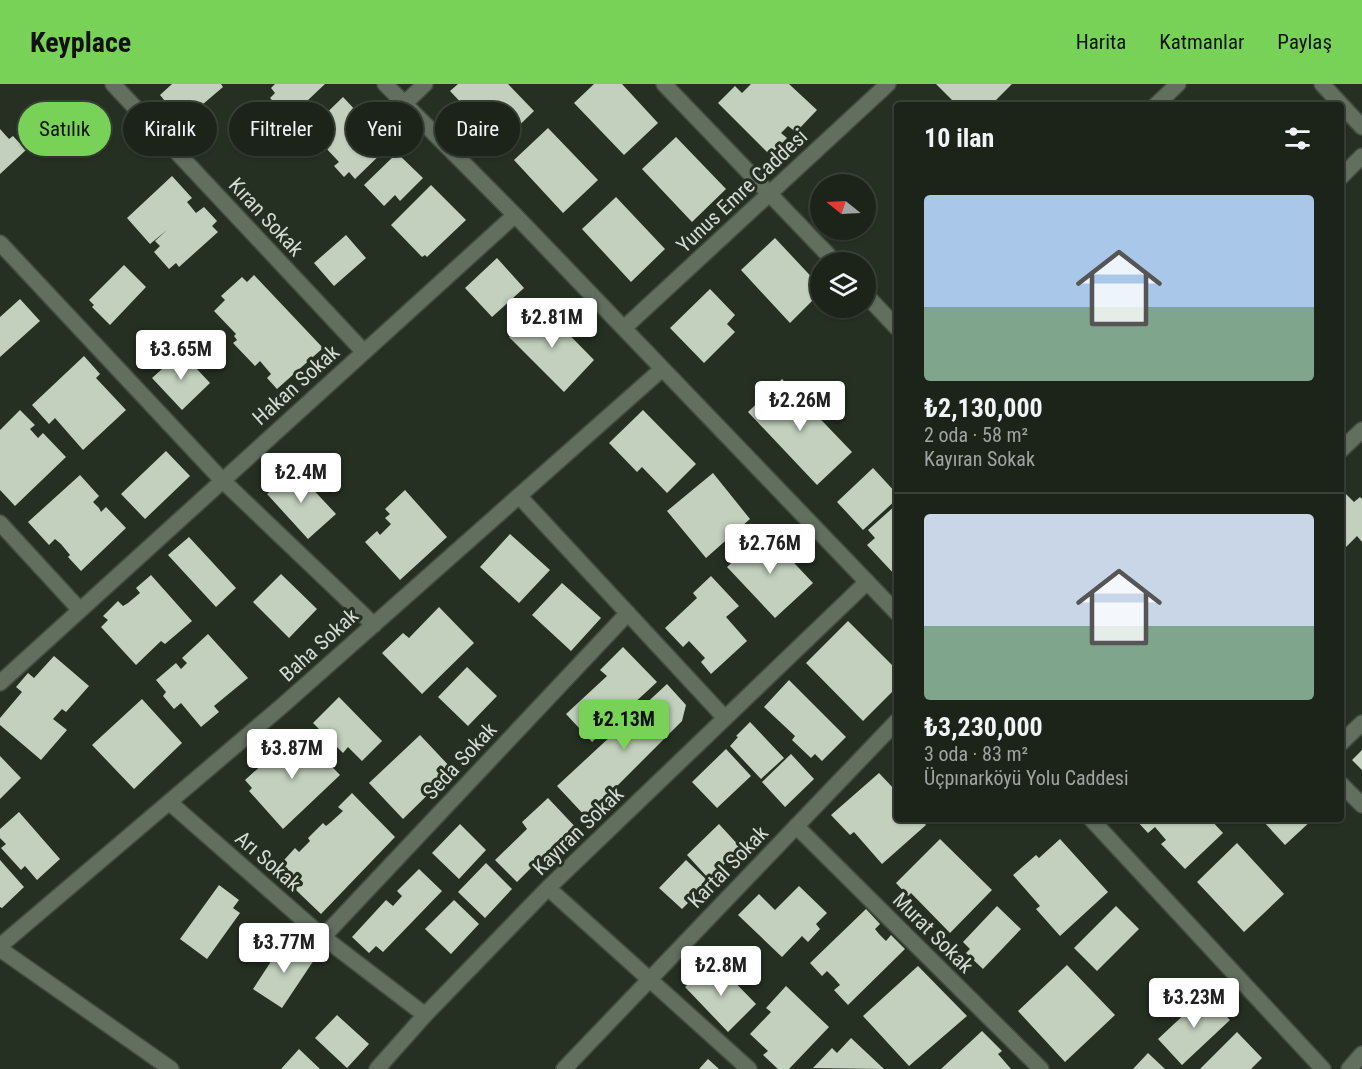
<!DOCTYPE html>
<html lang="tr">
<head>
<meta charset="utf-8">
<style>
  :root { --surface:#1c241a; --page:#293027; --text:#f1f3f6; --muted:#a0a4a2; --line:#3a4139; --accent:#78d258 }
  body { margin:0; font-family:"Roboto Condensed",sans-serif; background:var(--page); color:var(--text); height:100vh; display:flex; flex-direction:column; font-size:22px; white-space:nowrap }
  * { box-sizing:border-box; margin:0 }
  p { font-size:20px; color:var(--muted) }
  .icon { flex:none; width:33px; height:33px; fill:none; stroke:currentColor; stroke-width:2; stroke-linecap:round; stroke-linejoin:round }
  .map { position:relative; flex:1; overflow:hidden }
  .details { position:absolute; left:894px; top:18px; width:450px; height:720px; display:flex; flex-direction:column; background:var(--surface); border-radius:6px; box-shadow:0 2px 4px #0004,0 0 0 2px var(--line) }
  .details>* { flex:none }
  .guide { position:absolute; left:18px; top:18px; width:570px; height:54px; display:flex; gap:12px }
  .needle { width:39px; rotate:288deg }
  .buttons { position:absolute; left:810px; top:90px; display:grid; gap:12px }
  .buttons a { display:grid; place-items:center; width:66px; height:66px; border-radius:50%; background:var(--surface); box-shadow:0 2px 4px #0004,0 0 0 2px var(--line); font-size:30px }
  .price { position:absolute; translate:-50% -51px; padding:0 14px; border-radius:6px; background:#fff; color:#222; font-size:20px; line-height:39px; filter:drop-shadow(0 2px 3px #0008) }
  .price::after { content:''; position:absolute; left:50%; top:36px; width:18px; height:14px; margin-left:-9px; background:inherit; clip-path:polygon(0 0,100% 0,50% 100%) }
  .price.on { background:var(--accent); color:#111 }
  ul { padding:0; list-style:none }
  li { display:grid; align-content:center; gap:12px; height:318px; padding:0 30px }
  li+li { border-top:2px solid var(--line) }
  li span { display:grid; place-items:center; height:186px; border-radius:6px; color:#555 }
  li>.icon { margin-inline-start:auto }
  span .icon { width:108px; height:108px; fill:#fffc; stroke-width:1 }
  li b { font-size:26px }
  h2 { display:flex; justify-content:space-between; align-items:center; height:72px; padding:0 30px; font-size:26px }
  .tag { padding:0 21px; border-radius:27px; background:var(--surface); box-shadow:0 2px 4px #0004,0 0 0 2px var(--line); font-size:21px; line-height:54px }
  .tag.on { background:var(--accent); color:#111 }
  header { display:flex; align-items:center; gap:36px; box-sizing:border-box; height:84px; padding:0 30px; background:var(--accent); color:#111 }
  header strong { font-size:28px }
  nav { display:flex; gap:33px; margin-inline-start:auto; font-size:21px }
  .map>svg:first-child { display:block }
</style>
</head>
<body>
<header>
<strong>Keyplace</strong>
<nav><a>Harita</a><a>Katmanlar</a><a>Paylaş</a></nav>
</header>
<div class="map">
<svg width="1362" height="985" viewBox="0 0 1362 985">
  <rect width="100%" height="100%" fill="#263022"/>
  <path fill="#c2d0bd" d="M 172,0 L 221,0 L 223,3 L 182,38 L 160,11 Z
    M 275,0 L 325,0 L 289,34 L 270,14 L 275,9 L 271,4 Z
    M 458,0 L 508,0 L 534,27 L 500,60 L 450,7 Z
    M 594,0 L 622,0 L 658,39 L 624,71 L 574,19 Z
    M 751,0 L 789,0 L 817,26 L 796,48 L 788,42 L 781,49 L 787,54 L 770,71 L 718,19 L 735,2 L 742,9 Z
    M 936,0 L 1012,0 L 991,21 L 957,21 Z
    M 343,13 L 389,62 L 355,95 L 349,88 L 344,93 L 334,82 L 339,78 L 309,46 Z
    M 548,44 L 598,96 L 563,129 L 514,76 Z
    M 0,45 L 9,55 L 13,52 L 26,66 L 0,90 Z
    M 676,53 L 726,105 L 692,138 L 642,85 Z
    M 397,69 L 423,94 L 400,117 L 395,111 L 384,122 L 364,101 Z
    M 172,92 L 192,114 L 187,118 L 196,129 L 204,123 L 217,137 L 212,142 L 218,148 L 179,183 L 176,179 L 169,185 L 154,168 L 160,162 L 155,157 L 167,146 L 150,160 L 127,134 Z
    M 431,101 L 466,136 L 427,173 L 425,171 L 422,173 L 391,141 Z
    M 616,113 L 665,165 L 631,198 L 582,145 Z
    M 346,151 L 366,174 L 334,202 L 314,179 Z
    M 775,154 L 820,202 L 820,209 L 790,239 L 741,186 Z
    M 497,174 L 524,204 L 492,233 L 465,204 Z
    M 124,181 L 146,203 L 110,241 L 92,223 L 94,221 L 89,216 Z
    M 254,191 L 323,264 L 277,305 L 267,294 L 271,290 L 260,277 L 255,282 L 233,259 L 237,256 L 234,252 L 236,250 L 214,227 L 225,216 L 221,212 L 242,193 L 247,198 Z
    M 710,205 L 735,231 L 727,240 L 735,248 L 704,279 L 670,244 Z
    M 20,215 L 40,237 L 0,273 L 0,233 Z
    M 541,222 L 594,276 L 564,308 L 509,253 Z
    M 181,268 L 210,299 L 182,326 L 152,294 Z
    M 84,272 L 100,290 L 96,294 L 126,326 L 83,366 L 55,334 L 49,340 L 32,321 Z
    M 782,295 L 852,368 L 817,401 L 748,328 Z
    M 20,326 L 35,341 L 30,345 L 38,354 L 43,349 L 66,373 L 15,422 L 0,406 L 0,346 Z
    M 643,326 L 696,380 L 667,409 L 642,383 L 637,388 L 609,359 Z
    M 166,367 L 190,392 L 145,435 L 121,410 Z
    M 873,384 L 897,410 L 897,415 L 863,446 L 837,418 Z
    M 294,385 L 336,430 L 308,455 L 267,410 Z
    M 713,389 L 750,435 L 706,474 L 667,427 Z
    M 80,391 L 99,412 L 93,418 L 99,424 L 101,428 L 106,423 L 126,444 L 81,487 L 68,473 L 70,471 L 61,460 L 55,455 L 49,461 L 28,438 Z
    M 1341,405 L 1354,418 L 1360,413 L 1362,415 L 1362,458 L 1357,452 L 1346,463 L 1341,458 Z
    M 405,406 L 447,453 L 400,496 L 365,458 L 377,447 L 380,451 L 391,440 L 385,434 L 390,430 L 385,425 Z
    M 897,420 L 897,489 L 895,491 L 867,461 L 875,454 L 868,446 Z
    M 765,448 L 813,499 L 775,534 L 727,483 Z
    M 510,450 L 550,486 L 519,519 L 480,483 Z
    M 189,453 L 236,504 L 216,523 L 168,471 Z
    M 281,490 L 317,525 L 289,554 L 253,518 Z
    M 151,491 L 192,537 L 165,560 L 161,557 L 136,581 L 101,543 L 108,536 L 103,532 L 118,517 L 123,522 L 128,519 L 140,509 L 136,504 Z
    M 711,492 L 739,522 L 726,533 L 747,557 L 711,590 L 701,578 L 705,574 L 689,557 L 683,563 L 665,544 L 697,514 L 693,509 Z
    M 562,499 L 601,534 L 571,567 L 532,531 Z
    M 439,523 L 474,559 L 422,610 L 382,569 L 403,549 L 409,554 Z
    M 848,537 L 897,586 L 897,603 L 863,637 L 806,579 Z
    M 208,550 L 248,594 L 214,622 L 219,628 L 201,643 L 181,619 L 174,625 L 163,612 L 166,608 L 156,596 L 176,579 L 181,585 L 187,579 L 182,574 Z
    M 623,563 L 657,598 L 592,658 L 566,630 L 607,592 L 600,586 Z
    M 54,572 L 89,602 L 66,628 L 62,625 L 53,635 L 67,646 L 41,676 L 0,641 L 0,634 L 22,608 L 16,603 L 28,589 L 34,594 Z
    M 467,583 L 497,612 L 468,642 L 438,613 Z
    M 789,596 L 846,653 L 822,677 L 815,670 L 811,674 L 792,656 L 795,652 L 764,623 Z
    M 667,600 L 686,621 L 682,637 L 586,733 L 557,702 Z
    M 339,613 L 382,657 L 362,677 L 348,663 L 343,669 L 313,639 Z
    M 142,615 L 182,659 L 134,705 L 92,661 Z
    M 750,638 L 784,674 L 761,695 L 730,662 L 738,653 L 736,652 Z
    M 297,647 L 340,691 L 283,745 L 249,707 L 252,704 L 245,696 L 265,678 L 270,684 L 279,677 L 273,671 Z
    M 420,651 L 453,686 L 403,735 L 369,699 Z
    M 726,665 L 751,692 L 717,724 L 692,698 Z
    M 1362,666 L 1362,686 L 1352,676 Z
    M 791,670 L 814,695 L 785,723 L 762,698 Z
    M 0,672 L 21,694 L 0,715 Z
    M 879,689 L 897,708 L 897,735 L 921,735 L 926,741 L 882,780 L 854,748 L 850,751 L 831,731 Z
    M 352,709 L 395,753 L 321,830 L 275,786 L 295,764 L 299,768 L 310,757 L 308,754 L 323,739 L 326,742 L 331,738 L 343,727 L 338,723 Z
    M 548,714 L 581,749 L 554,773 L 549,766 L 517,798 L 495,776 L 527,745 L 522,738 Z
    M 19,728 L 60,775 L 37,796 L 25,782 L 21,786 L 1,764 L 6,760 L 0,754 L 0,745 Z
    M 1135,735 L 1210,735 L 1223,749 L 1185,785 L 1161,760 L 1166,756 L 1155,743 L 1148,749 Z
    M 1265,735 L 1313,735 L 1285,761 L 1263,737 Z
    M 460,740 L 486,766 L 459,795 L 432,769 Z
    M 719,740 L 741,764 L 709,795 L 687,771 Z
    M 940,755 L 992,806 L 950,849 L 911,809 L 908,812 L 896,799 Z
    M 1060,755 L 1108,808 L 1060,852 L 1036,825 L 1040,822 L 1013,791 L 1036,771 L 1039,774 Z
    M 1237,759 L 1284,810 L 1244,848 L 1197,798 Z
    M 0,776 L 24,803 L 2,824 L 0,823 Z
    M 686,776 L 709,798 L 682,825 L 659,804 Z
    M 486,779 L 512,805 L 485,834 L 458,808 Z
    M 419,785 L 442,807 L 383,868 L 376,862 L 369,869 L 352,853 L 386,816 L 393,822 L 402,812 L 397,807 Z
    M 219,801 L 239,816 L 233,824 L 240,829 L 207,875 L 180,855 Z
    M 799,802 L 827,829 L 816,840 L 820,845 L 808,858 L 802,852 L 782,873 L 738,831 L 759,810 L 775,826 Z
    M 454,816 L 479,840 L 451,870 L 425,845 Z
    M 997,822 L 1021,845 L 983,885 L 966,869 L 970,865 L 963,858 Z
    M 1116,822 L 1139,845 L 1097,887 L 1074,864 Z
    M 866,825 L 880,840 L 875,845 L 879,850 L 886,857 L 891,851 L 905,865 L 848,921 L 834,906 L 840,901 L 834,894 L 827,887 L 822,892 L 810,879 Z
    M 285,856 L 314,876 L 282,924 L 253,905 Z
    M 716,879 L 756,920 L 728,948 L 685,903 L 698,891 L 701,894 Z
    M 1067,881 L 1115,931 L 1065,978 L 1018,927 Z
    M 918,882 L 967,932 L 909,982 L 863,932 Z
    M 786,902 L 829,943 L 789,985 L 778,985 L 763,971 L 768,967 L 750,950 L 771,928 L 766,924 Z
    M 1206,910 L 1230,936 L 1182,981 L 1158,955 Z
    M 337,931 L 369,960 L 347,984 L 315,954 Z
    M 982,947 L 1002,967 L 998,970 L 1011,985 L 941,985 Z
    M 1237,948 L 1262,974 L 1251,985 L 1200,985 Z
    M 851,954 L 884,985 L 813,984 L 832,964 L 837,969 Z
    M 299,965 L 320,985 L 281,985 Z
    M 1148,969 L 1165,985 L 1133,985 Z
    M 708,975 L 719,985 L 699,985 Z"/>
  <g fill="none" stroke-linecap="round" stroke-linejoin="round">
    <defs>
      <path id="minor" d="M 113,0 L 364,268
        M 664,0 L 835,178
        M 1322,0 L 1362,43
        M 404,20 L 425,0
        M 1156,21 L 1178,0
        M 1341,93 L 1362,72
        M 0,159 L 222,396 L 374,541
        M 866,211 L 897,244
        M 624,244 L 888,0
        M 1341,366 L 1362,346
        M 519,412 L 725,634
        M 0,439 L 80,526
        M 0,599 L 515,131
        M 1341,659 L 1362,639
        M 1341,700 L 1362,721
        M 169,718 L 323,853 L 425,931
        M 796,742 L 1041,985
        M 548,804 L 749,985
        M 323,853 L 628,529
        M 0,862 L 282,622 L 661,286
        M 0,865 L 171,985
        M 377,985 L 425,931 L 548,804 L 867,498
        M 564,985 L 897,637
        M 1349,985 L 1362,970"/>
      <path id="secondary" d="M 385,0 L 515,131 L 897,529
        M 1091,735 L 1323,985"/>
    </defs>
    <use href="#minor" stroke="#414b3f" stroke-width="18"/>
    <use href="#secondary" stroke="#414b3f" stroke-width="18"/>
    <use href="#minor" stroke="#626f5f" stroke-width="15"/>
    <use href="#secondary" stroke="#626f5f" stroke-width="15"/>
  </g>
  <g text-anchor="middle" dominant-baseline="central" stroke-width="6" stroke-linejoin="round" paint-order="stroke">
    <g font-size="21" fill="#d4dbd2" stroke="#263022">
      <text transform="translate(742 107) rotate(-43)">Yunus Emre Caddesi</text>
      <text transform="translate(266 133) rotate(47)">Kıran Sokak</text>
      <text transform="translate(296 301) rotate(-42)">Hakan Sokak</text>
      <text transform="translate(319 561) rotate(-42)">Baha Sokak</text>
      <text transform="translate(460 677) rotate(-47)">Seda Sokak</text>
      <text transform="translate(578 747) rotate(-44)">Kayıran Sokak</text>
      <text transform="translate(268 777) rotate(41)">Arı Sokak</text>
      <text transform="translate(728 783) rotate(-46)">Kartal Sokak</text>
      <text transform="translate(933 849) rotate(45)">Murat Sokak</text>
    </g>
  </g>
</svg>
<div class="buttons">
<a><svg class="needle" viewBox="-14 -14 28 28"><path d="M0-13l5 13h-10z" fill="#e53935"/><path d="M0 13l5-13h-10z" fill="#a0a4a2"/></svg></a>
<a><svg class="icon" aria-label="layers" viewBox="0 0 24 24"><path d="M12 4l9 5-9 5-9-5zM3 14l9 5 9-5"/></svg></a>
</div>
<b class="price" style="left:552px;top:265px">₺2.81M</b>
<b class="price" style="left:181px;top:297px">₺3.65M</b>
<b class="price" style="left:800px;top:348px">₺2.26M</b>
<b class="price" style="left:301px;top:420px">₺2.4M</b>
<b class="price" style="left:770px;top:491px">₺2.76M</b>
<b class="price on" style="left:624px;top:667px">₺2.13M</b>
<b class="price" style="left:292px;top:696px">₺3.87M</b>
<b class="price" style="left:284px;top:890px">₺3.77M</b>
<b class="price" style="left:721px;top:913px">₺2.8M</b>
<b class="price" style="left:1194px;top:945px">₺3.23M</b>
<div class="guide">
<a class="tag on">Satılık</a>
<a class="tag">Kiralık</a>
<a class="tag">Filtreler</a>
<a class="tag">Yeni</a>
<a class="tag">Daire</a>
</div>
<section class="details">
<h2>10 ilan<svg class="icon" aria-label="filters" viewBox="0 0 24 24"><path d="M4 7h16M4 17h16"/><circle cx="9" cy="7" r="2"/><circle cx="15" cy="17" r="2"/></svg></h2>
<ul>
<li><span style="background:linear-gradient(#a9c7e8 60%,#7fa58c 0)"><svg class="icon" aria-label="home" viewBox="0 0 24 24"><path d="M3 11l9-7 9 7M6 9v11h12V9"/></svg></span><div><b>₺2,130,000</b><p>2 oda · 58 m²</p><p>Kayıran Sokak</p></div></li>
<li><span style="background:linear-gradient(#c9d6e8 60%,#7fa58c 0)"><svg class="icon" aria-label="home" viewBox="0 0 24 24"><path d="M3 11l9-7 9 7M6 9v11h12V9"/></svg></span><div><b>₺3,230,000</b><p>3 oda · 83 m²</p><p>Üçpınarköyü Yolu Caddesi</p></div></li>
</ul>
</section>
</div>
</body>
</html>
